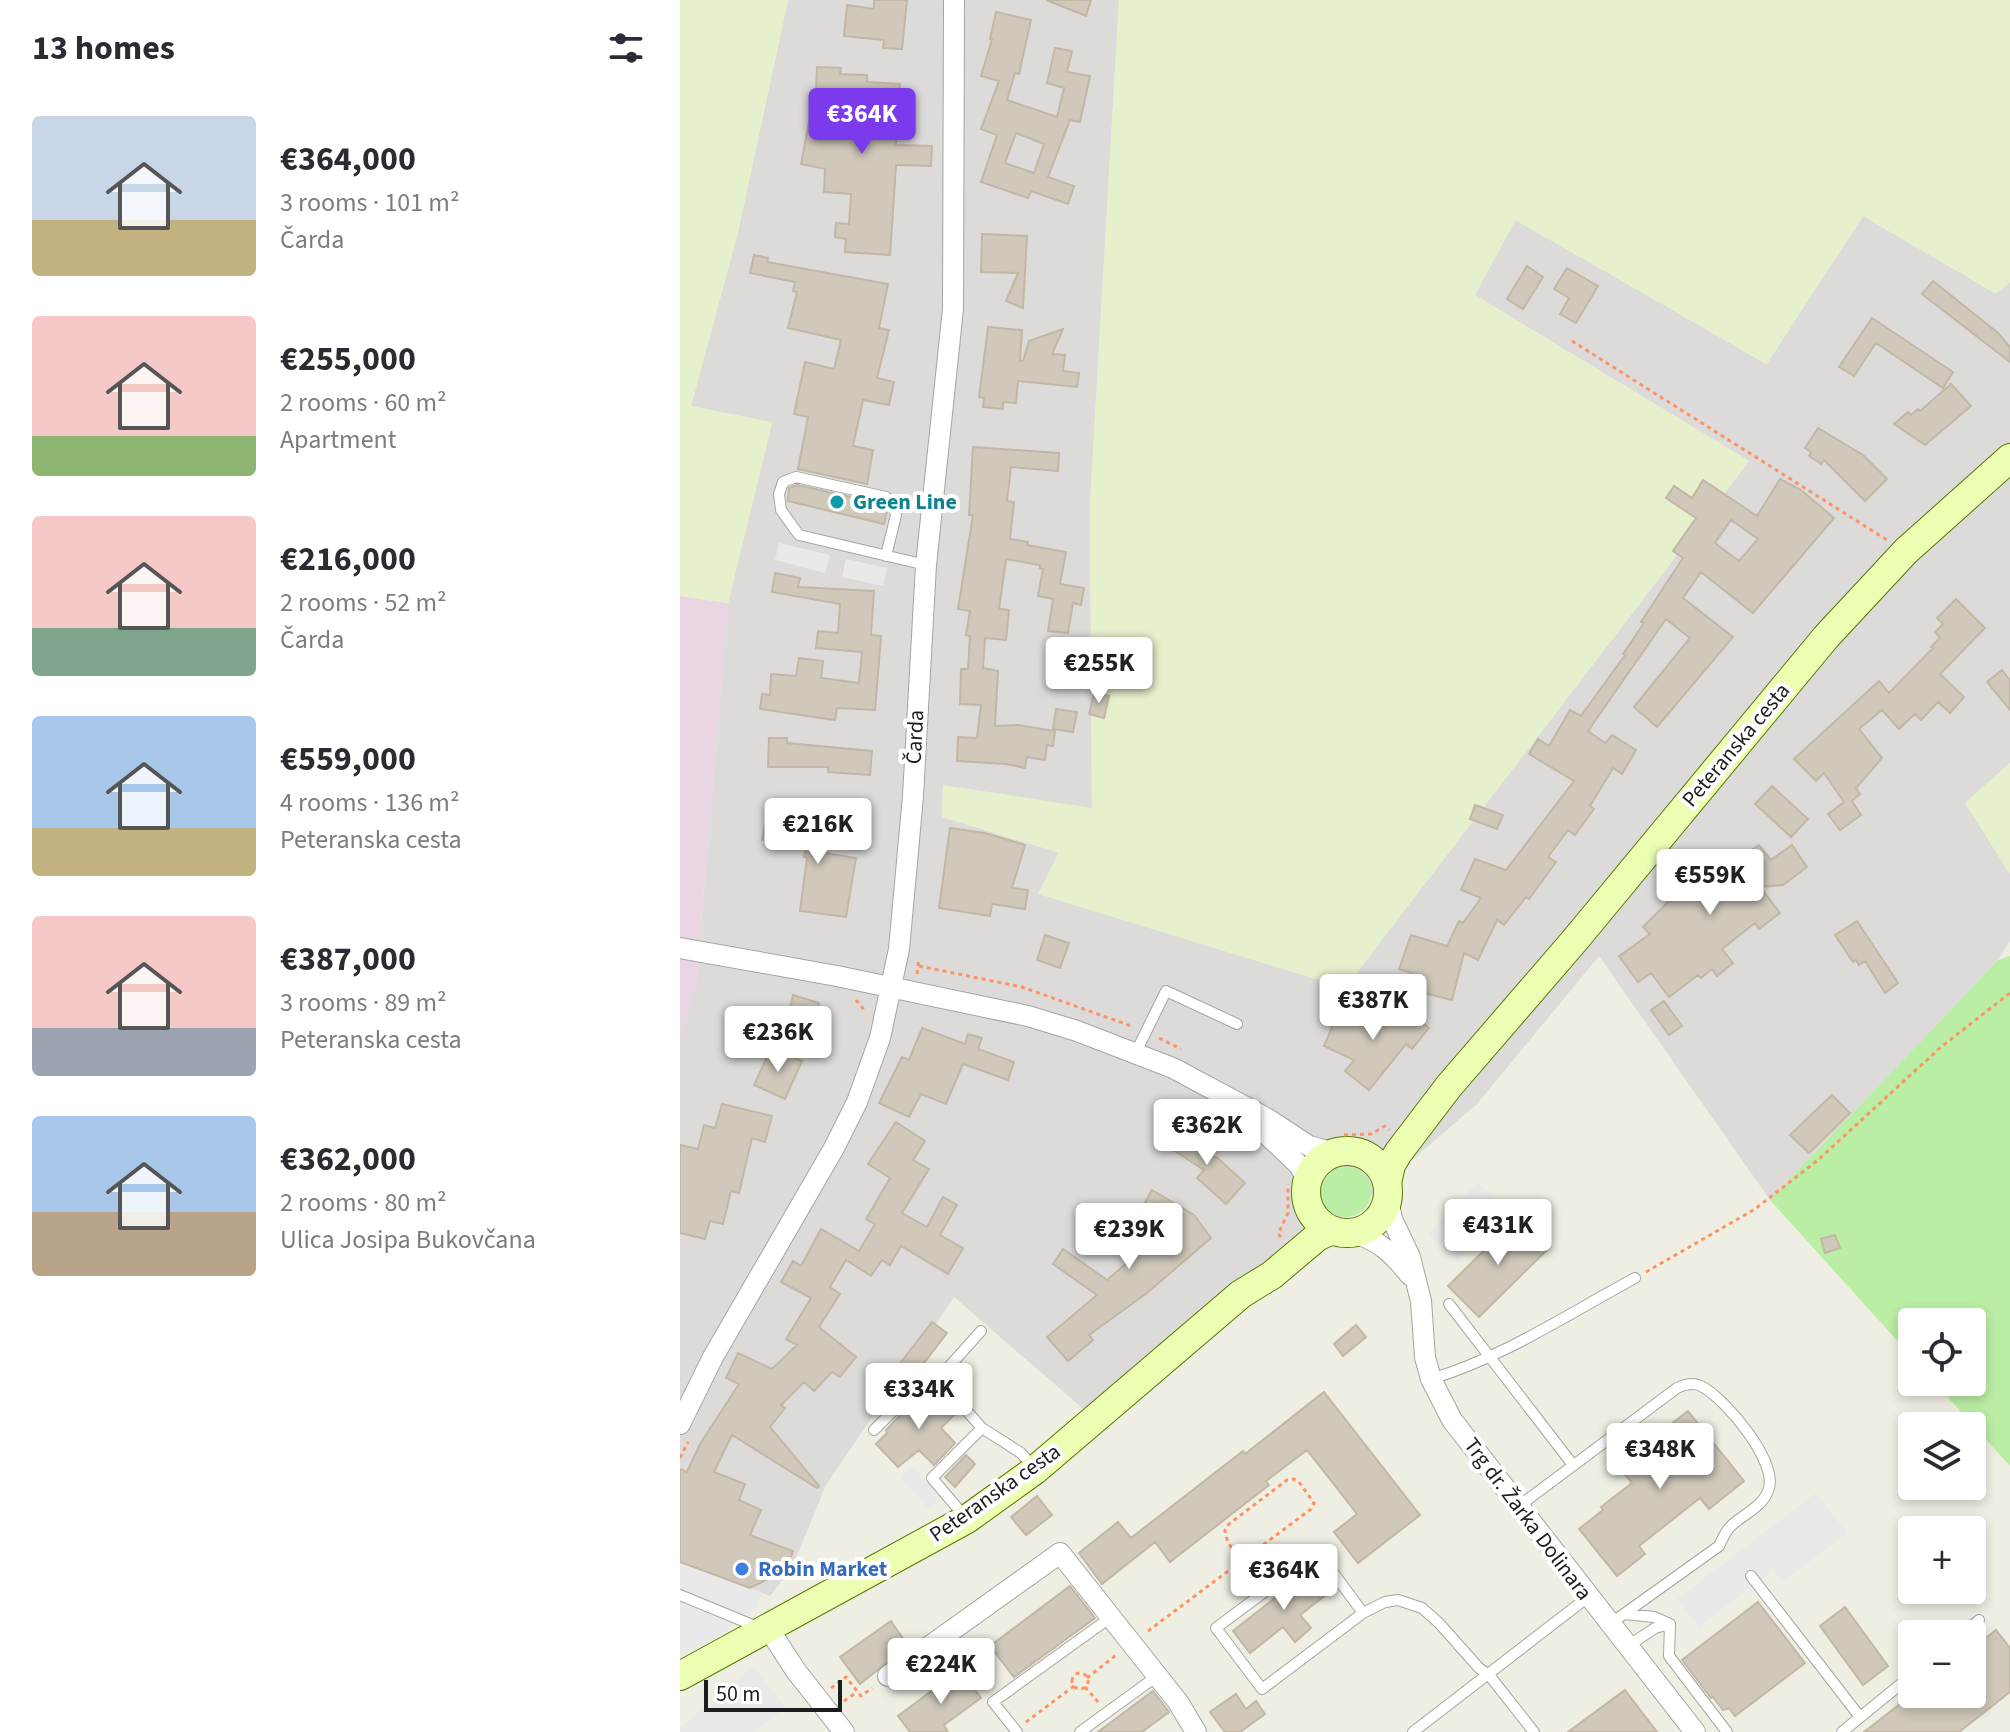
<!DOCTYPE html>
<html lang="en">
<head>
<meta charset="utf-8">
<style>
  :root { --surface:#fff; --page:#f2f2f3; --text:#2b2b33; --muted:#7c7c81; --accent:#7c3aed }
  body { margin:0; font-family:"Source Sans 3",sans-serif; background:var(--page); color:var(--text); height:100vh; display:flex; flex-direction:column; font-size:30px; white-space:nowrap }
  * { box-sizing:border-box; margin:0 }
  p { font-size:26px; color:var(--muted) }
  .icon { flex:none; width:44px; height:44px; fill:none; stroke:currentColor; stroke-width:2; stroke-linecap:round; stroke-linejoin:round }
  .map { position:relative; flex:1; overflow:hidden }
  .drawer { display:flex; flex-direction:column; background:var(--surface); width:680px }
  .drawer>* { flex:none }
  .fabs { position:absolute; left:1218px; top:1308px; display:grid; gap:16px }
  .fabs a { display:grid; place-items:center; width:88px; height:88px; border-radius:8px; background:var(--surface); box-shadow:0 4px 12px #0003; font-size:40px }
  .scale { position:absolute; left:24px; bottom:20px; width:138px; box-sizing:border-box; padding-left:8px; border:4px solid #1d1d1d; border-top:0; font-size:22px; line-height:28px; white-space:nowrap; color:#1d1d1d; -webkit-text-stroke:6px #fff; paint-order:stroke }
  .price { position:absolute; translate:-50% -68px; padding:0 18px; border-radius:8px; background:#fff; color:#222; font-size:26px; line-height:52px; filter:drop-shadow(0 2px 4px #0008) }
  .price::after { content:''; position:absolute; left:50%; top:48px; width:24px; height:18px; margin-left:-12px; background:inherit; clip-path:polygon(0 0,100% 0,50% 100%) }
  .price.selected { background:var(--accent); color:#fff }
  ul { padding:0; list-style:none }
  li { display:flex; align-items:center; gap:24px; height:200px; padding:0 32px }
  li span { display:grid; place-items:center; flex:none; width:224px; height:160px; border-radius:8px; color:#555 }
  li>.icon { margin-inline-start:auto }
  span .icon { width:96px; height:96px; fill:#fffc; stroke-width:1 }
  li b { font-size:34px }
  h2 { display:flex; justify-content:space-between; align-items:center; height:96px; padding:0 32px; font-size:34px }
  main { display:flex; flex:1; min-height:0 }
  .map>svg:first-child { display:block }
</style>
</head>
<body>
<main>
<section class="drawer">
<h2>13 homes<svg class="icon" aria-label="filters" viewBox="0 0 24 24"><path d="M4 7h16M4 17h16"/><circle cx="9" cy="7" r="2"/><circle cx="15" cy="17" r="2"/></svg></h2>
<ul>
<li><span style="background:linear-gradient(#c9d6e8 65%,#c2b280 0)"><svg class="icon" aria-label="home" viewBox="0 0 24 24"><path d="M3 11l9-7 9 7M6 9v11h12V9"/></svg></span><div><b>€364,000</b><p>3 rooms · 101 m²</p><p>Čarda</p></div></li>
<li><span style="background:linear-gradient(#f6c9c9 75%,#8fb573 0)"><svg class="icon" aria-label="home" viewBox="0 0 24 24"><path d="M3 11l9-7 9 7M6 9v11h12V9"/></svg></span><div><b>€255,000</b><p>2 rooms · 60 m²</p><p>Apartment</p></div></li>
<li><span style="background:linear-gradient(#f6c9c9 70%,#7fa58c 0)"><svg class="icon" aria-label="home" viewBox="0 0 24 24"><path d="M3 11l9-7 9 7M6 9v11h12V9"/></svg></span><div><b>€216,000</b><p>2 rooms · 52 m²</p><p>Čarda</p></div></li>
<li><span style="background:linear-gradient(#a9c7e8 70%,#c2b280 0)"><svg class="icon" aria-label="home" viewBox="0 0 24 24"><path d="M3 11l9-7 9 7M6 9v11h12V9"/></svg></span><div><b>€559,000</b><p>4 rooms · 136 m²</p><p>Peteranska cesta</p></div></li>
<li><span style="background:linear-gradient(#f6c9c9 70%,#9aa5b1 0)"><svg class="icon" aria-label="home" viewBox="0 0 24 24"><path d="M3 11l9-7 9 7M6 9v11h12V9"/></svg></span><div><b>€387,000</b><p>3 rooms · 89 m²</p><p>Peteranska cesta</p></div></li>
<li><span style="background:linear-gradient(#a9c7e8 60%,#b9a48a 0)"><svg class="icon" aria-label="home" viewBox="0 0 24 24"><path d="M3 11l9-7 9 7M6 9v11h12V9"/></svg></span><div><b>€362,000</b><p>2 rooms · 80 m²</p><p>Ulica Josipa Bukovčana</p></div></li>
</ul>
</section>
<div class="map">
<svg width="1330" height="1732" viewBox="0 0 1330 1732">
  <rect width="100%" height="100%" fill="#efeee2"/>
  <path fill="#dcdbda" d="M 108,0 L 439,0 L 410,504 L 412,809 L 263,786 L 262,817 L 380,853 L 359,893 L 665,988 L 1069,461 L 795,295 L 836,219 L 1086,364 L 1183,216 L 1316,293 L 1330,282 L 1330,763 L 1285,803 L 1330,874 L 1330,941 L 1318,960 L 1090,1200 L 919,956 L 797,1104 L 423,1426 L 274,1297 L 146,1485 L 112,1568 L 90,1596 L 0,1562 L 0,1036 L 16,982 L 48,603 L 92,423 L 11,406 L 58,232 Z"/>
  <path fill="#e9d4e1" d="M 0,596 L 48,603 L 16,982 L 0,1036 Z"/>
  <path fill="#e6f0cc" d="M 0,0 L 108,0 L 58,232 L 11,406 L 92,422 L 48,603 L 0,596 Z
    M 439,0 L 1330,0 L 1330,282 L 1316,294 L 1183,216 L 1087,364 L 835,220 L 795,295 L 1069,461 L 665,988 L 358,894 L 379,852 L 262,817 L 263,785 L 412,808 L 410,504 Z
    M 1330,763 L 1330,874 L 1285,803 Z"/>
  <path fill="#baeea4" d="M 1330,956 L 1330,1466 L 1254,1382 L 1292,1382 L 1292,1322 L 1232,1322 L 1232,1357 L 1090,1200 L 1318,960 Z
    M641 1192a25 25 0 1 1 50 0a25 25 0 1 1-50 0Z"/>
  <path fill="#e9e9e9" d="M 99,543 L 150,555 L 145,573 L 95,560 Z
    M 166,559 L 207,568 L 203,586 L 162,577 Z
    M 798,1182 L 826,1209 L 777,1261 L 748,1234 Z
    M 232,1466 L 261,1497 L 248,1508 L 220,1477 Z
    M 1136,1493 L 1167,1533 L 1103,1582 L 1093,1570 L 1019,1627 L 997,1599 Z
    M 0,1562 L 82,1592 L 76,1608 L 39,1636 L 0,1656 Z
    M 73,1667 L 106,1707 L 75,1732 L 0,1732 L 0,1728 Z"/>
  <path fill="#cfc8bb" stroke="#c2b7a4" stroke-width="2" fill-rule="evenodd" d="M 194,0 L 227,0 L 222,49 L 203,48 L 204,40 L 164,36 L 167,5 L 194,9 Z
    M 366,0 L 411,0 L 406,16 Z
    M 316,12 L 351,20 L 339,74 L 335,73 L 327,100 L 377,117 L 384,88 L 367,83 L 375,48 L 392,51 L 387,72 L 410,76 L 400,122 L 390,120 L 368,177 L 394,186 L 388,204 L 351,191 L 348,198 L 301,182 L 317,135 L 301,129 L 319,81 L 301,76 L 312,39 L 310,39 ZM 336,133 L 364,144 L 354,173 L 325,163 Z
    M 137,67 L 161,68 L 160,74 L 187,75 L 187,82 L 220,84 L 216,145 L 252,146 L 251,166 L 216,165 L 210,255 L 165,252 L 166,239 L 155,237 L 156,223 L 169,224 L 171,194 L 144,192 L 145,169 L 121,164 L 130,117 L 157,121 L 159,91 L 136,90 Z
    M 302,234 L 347,236 L 343,308 L 326,301 L 338,273 L 301,272 Z
    M 74,255 L 88,258 L 87,262 L 208,284 L 199,328 L 209,330 L 197,378 L 214,382 L 209,405 L 183,400 L 173,446 L 193,450 L 187,484 L 118,469 L 128,417 L 114,414 L 125,362 L 154,369 L 161,340 L 108,328 L 117,292 L 113,291 L 115,282 L 70,273 Z
    M 847,266 L 863,277 L 843,309 L 827,299 Z
    M 887,268 L 918,286 L 896,323 L 880,314 L 889,298 L 874,289 Z
    M 1253,281 L 1318,333 L 1330,347 L 1330,362 L 1242,294 Z
    M 1192,318 L 1273,372 L 1263,388 L 1196,343 L 1174,376 L 1159,367 Z
    M 308,327 L 342,330 L 340,361 L 343,361 L 349,341 L 383,329 L 372,354 L 385,355 L 383,371 L 399,373 L 397,387 L 338,381 L 336,403 L 323,402 L 323,409 L 303,407 L 304,398 L 299,397 Z
    M 1271,384 L 1291,406 L 1245,445 L 1214,424 L 1228,412 L 1231,415 L 1238,409 L 1240,411 Z
    M 1138,428 L 1183,455 L 1207,479 L 1185,501 L 1144,460 L 1141,464 L 1129,456 L 1131,452 L 1125,448 Z
    M 293,447 L 379,453 L 378,471 L 331,467 L 327,501 L 334,502 L 330,539 L 348,542 L 347,545 L 386,552 L 380,584 L 404,588 L 401,605 L 393,603 L 388,633 L 368,631 L 373,599 L 358,596 L 363,569 L 360,568 L 360,565 L 326,559 L 319,609 L 329,610 L 326,640 L 305,638 L 303,668 L 318,671 L 315,726 L 338,725 L 375,731 L 373,746 L 367,745 L 365,760 L 347,757 L 345,768 L 326,764 L 277,761 L 278,737 L 297,738 L 301,705 L 280,704 L 281,669 L 288,669 L 290,636 L 286,635 L 290,611 L 278,609 L 293,515 L 289,515 Z
    M 1100,479 L 1121,490 L 1154,518 L 1073,613 L 1021,572 L 1003,598 L 1053,637 L 977,727 L 954,707 L 1010,638 L 986,619 L 908,731 L 925,743 L 932,735 L 956,750 L 942,774 L 933,768 L 910,806 L 914,809 L 895,835 L 888,830 L 868,857 L 876,862 L 849,899 L 846,897 L 824,925 L 817,920 L 798,960 L 784,953 L 772,1000 L 740,992 L 744,977 L 719,969 L 731,935 L 767,946 L 779,921 L 783,923 L 801,898 L 781,890 L 795,859 L 826,870 L 894,781 L 849,754 L 858,739 L 869,746 L 890,710 L 901,716 L 945,655 L 943,654 L 964,623 L 961,622 L 1003,558 L 993,551 L 1016,518 L 986,498 L 994,486 L 1012,498 L 1023,480 L 1077,516 ZM 1051,520 L 1078,539 L 1059,561 L 1035,543 Z
    M 117,485 L 202,504 L 207,511 L 204,524 L 108,501 L 109,488 Z
    M 95,573 L 120,578 L 118,587 L 194,591 L 191,635 L 201,636 L 195,710 L 157,708 L 155,720 L 80,709 L 82,694 L 90,695 L 91,674 L 116,676 L 119,658 L 143,661 L 141,678 L 179,683 L 182,652 L 136,648 L 138,631 L 158,633 L 160,604 L 92,592 Z
    M 1276,599 L 1305,628 L 1260,674 L 1284,697 L 1270,713 L 1258,702 L 1241,720 L 1235,714 L 1219,729 L 1202,710 L 1179,729 L 1202,758 L 1176,788 L 1180,794 L 1172,801 L 1181,815 L 1160,830 L 1148,814 L 1164,802 L 1144,773 L 1136,781 L 1114,759 L 1199,681 L 1209,693 L 1253,648 L 1251,647 L 1260,638 L 1255,632 L 1263,624 L 1257,618 Z
    M 1322,670 L 1330,680 L 1330,710 L 1307,682 Z
    M 414,693 L 429,696 L 424,718 L 409,714 Z
    M 376,709 L 397,712 L 393,732 L 373,729 Z
    M 89,738 L 107,738 L 107,743 L 192,751 L 190,775 L 148,772 L 148,767 L 88,767 Z
    M 1092,786 L 1128,819 L 1111,837 L 1075,804 Z
    M 795,805 L 823,815 L 817,829 L 790,819 Z
    M 122,812 L 150,817 L 144,853 L 176,858 L 166,917 L 120,911 L 127,858 L 124,857 L 126,849 L 82,840 L 85,825 L 118,831 Z
    M 270,828 L 305,833 L 345,845 L 332,888 L 348,890 L 345,909 L 312,904 L 310,916 L 259,908 Z
    M 1079,845 L 1091,860 L 1112,845 L 1127,867 L 1103,885 L 1080,887 L 1100,913 L 1079,929 L 1075,923 L 1042,949 L 1053,963 L 1037,976 L 1032,969 L 1021,978 L 1018,975 L 989,997 L 971,973 L 958,982 L 939,956 L 970,934 L 963,927 L 988,902 L 985,899 L 1019,871 L 1016,869 L 1032,851 L 1048,867 Z
    M 1177,921 L 1218,983 L 1205,993 L 1185,961 L 1179,965 L 1176,960 L 1173,962 L 1155,935 Z
    M 365,935 L 389,943 L 380,968 L 357,960 Z
    M 113,995 L 139,1003 L 130,1032 L 106,1024 Z
    M 984,1001 L 1002,1026 L 989,1035 L 971,1010 Z
    M 720,1005 L 749,1028 L 732,1049 L 726,1044 L 689,1090 L 665,1071 L 674,1060 L 644,1046 L 660,1008 L 704,1026 Z
    M 242,1028 L 285,1044 L 288,1034 L 302,1038 L 298,1049 L 334,1062 L 328,1080 L 283,1064 L 266,1104 L 241,1094 L 229,1117 L 199,1103 L 222,1057 L 229,1060 Z
    M 98,1051 L 122,1061 L 105,1099 L 74,1085 L 87,1057 L 94,1060 Z
    M 1152,1095 L 1170,1113 L 1129,1153 L 1110,1135 Z
    M 42,1104 L 92,1116 L 85,1142 L 72,1138 L 59,1193 L 51,1191 L 43,1224 L 30,1221 L 25,1239 L 0,1233 L 0,1145 L 18,1149 L 24,1125 L 35,1128 Z
    M 216,1122 L 245,1141 L 233,1160 L 249,1169 L 222,1213 L 247,1227 L 263,1197 L 277,1205 L 260,1235 L 283,1248 L 268,1274 L 221,1246 L 210,1265 L 202,1260 L 191,1276 L 166,1260 L 150,1287 L 160,1294 L 139,1327 L 176,1357 L 160,1377 L 152,1372 L 134,1391 L 124,1382 L 101,1405 L 105,1408 L 90,1427 L 139,1486 L 137,1488 L 52,1435 L 34,1472 L 65,1484 L 59,1500 L 81,1510 L 70,1535 L 113,1551 L 106,1570 L 70,1588 L 0,1562 L 0,1469 L 7,1472 L 20,1444 L 59,1384 L 46,1378 L 58,1353 L 92,1369 L 117,1345 L 106,1339 L 131,1298 L 101,1282 L 113,1261 L 121,1266 L 141,1229 L 179,1251 L 195,1224 L 186,1219 L 210,1178 L 188,1164 Z
    M 494,1129 L 540,1160 L 565,1183 L 546,1204 L 517,1178 L 524,1170 L 484,1144 Z
    M 472,1190 L 514,1215 L 531,1238 L 467,1293 L 409,1335 L 413,1340 L 388,1361 L 367,1337 L 417,1295 L 373,1264 L 383,1249 L 427,1280 L 454,1257 L 426,1237 L 435,1224 L 462,1243 L 478,1215 L 463,1206 Z
    M 838,1217 L 869,1248 L 799,1317 L 768,1286 Z
    M 1155,1235 L 1160,1248 L 1145,1253 L 1141,1239 Z
    M 252,1322 L 267,1333 L 227,1385 L 212,1374 Z
    M 676,1325 L 686,1337 L 663,1356 L 654,1344 Z
    M 247,1388 L 275,1414 L 261,1428 L 275,1443 L 254,1465 L 239,1450 L 218,1467 L 196,1444 L 207,1433 L 206,1430 Z
    M 644,1392 L 740,1515 L 678,1563 L 654,1532 L 677,1514 L 627,1450 L 586,1481 L 589,1485 L 490,1562 L 475,1542 L 422,1584 L 399,1553 L 438,1522 L 451,1538 L 563,1451 L 565,1454 Z
    M 1008,1411 L 1064,1481 L 1029,1509 L 1020,1498 L 959,1546 L 965,1554 L 937,1576 L 899,1529 L 923,1510 L 921,1507 L 952,1483 L 938,1466 Z
    M 286,1455 L 295,1464 L 275,1487 L 265,1477 Z
    M 357,1496 L 372,1515 L 346,1535 L 331,1517 Z
    M 633,1568 L 651,1591 L 620,1615 L 631,1628 L 615,1642 L 603,1627 L 570,1653 L 553,1631 Z
    M 390,1586 L 415,1618 L 334,1677 L 310,1646 Z
    M 1078,1602 L 1125,1663 L 1055,1716 L 1049,1708 L 1043,1710 L 1033,1697 L 1031,1698 L 1002,1660 Z
    M 1165,1607 L 1208,1666 L 1183,1685 L 1140,1626 Z
    M 211,1621 L 228,1646 L 180,1684 L 160,1657 Z
    M 1316,1630 L 1330,1648 L 1330,1692 L 1279,1732 L 1184,1732 L 1233,1694 L 1292,1694 L 1292,1649 Z
    M 280,1670 L 301,1698 L 264,1725 L 268,1732 L 230,1732 L 218,1716 Z
    M 945,1690 L 977,1732 L 888,1732 Z
    M 473,1691 L 489,1712 L 462,1732 L 418,1732 Z
    M 556,1694 L 566,1709 L 576,1701 L 585,1714 L 560,1732 L 545,1732 L 530,1712 Z"/>
  <g fill="none" stroke-linecap="round" stroke-linejoin="round">
    <defs>
      <path id="service" d="M 206,556 L 216,515 L 213,503 L 206,497 L 116,477 L 103,482 L 99,494 L 101,510 L 119,535 L 246,565
        M 456,1052 L 486,991 L 557,1024
        M 769,1304 L 893,1465
        M 301,1331 L 258,1379 L 302,1428
        M 751,1379 C 824,1357 888,1314 955,1278
        M 194,1430 L 251,1373 L 258,1379
        M 839,1506 L 997,1388 C 1005,1384 1013,1382 1021,1386 C 1045,1398 1100,1463 1088,1491 C 1082,1507 1064,1514 1052,1525 C 1046,1530 1043,1538 1039,1546 L 930,1624
        M 285,1517 L 252,1478 L 302,1428 L 341,1453 L 354,1468
        M 1071,1576 L 1180,1717
        M 0,1595 L 80,1628
        M 683,1613 L 638,1552 L 536,1628 L 582,1689 L 683,1613 L 705,1602 L 718,1600 L 742,1608 L 759,1623 L 799,1668 L 809,1675 L 854,1732
        M 945,1614 L 974,1617 L 990,1624
        M 990,1624 L 989,1656 L 1047,1732
        M 1282,1634 L 1299,1620
        M 948,1646 L 975,1628 L 990,1624
        M 337,1732 L 313,1702 L 431,1617
        M 400,1732 L 477,1676
        M 733,1732 L 908,1597
        M 1162,1732 L 1232,1675"/>
      <path id="minor" d="M 0,948 L 157,976 L 348,1016 L 397,1031 L 493,1068 L 588,1119 L 629,1146 L 654,1153
        M 582,1130 L 620,1166 L 627,1181
        M 708,1200 L 712,1219 L 730,1257 L 741,1301 L 745,1357 L 751,1379 L 772,1420 L 1015,1732
        M 673,1233 C 699,1240 713,1254 730,1275
        M 0,1424 L 33,1357 L 154,1148 L 177,1102 L 200,1038 L 219,949 L 233,796 L 246,565 L 273,309 L 274,0
        M 88,1628 L 116,1671 L 164,1732
        M 208,1676 L 380,1553 L 498,1702 L 516,1732"/>
      <path id="secondary" d="M626 1192a41 41 0 1 1 82 0a41 41 0 1 1-82 0Z
        M 707,1183 L 711,1165 L 718,1153 L 769,1086 L 895,940 L 1146,637 L 1226,551 L 1330,458
        M 0,1676 L 287,1519 L 355,1470 L 561,1294 L 592,1275 L 637,1237 L 650,1231"/>
    </defs>
    <use href="#service" stroke="#a4a4a4" stroke-width="12"/>
    <use href="#minor" stroke="#a4a4a4" stroke-width="22"/>
    <use href="#secondary" stroke="#547900" stroke-width="30"/>
    <path stroke="#ff9264" stroke-width="3" stroke-dasharray="4 4" stroke-linecap="butt" d="M 892,341 L 1207,540
      M 239,966 L 342,987 L 454,1027
      M 237,974 L 239,958
      M 176,1000 L 186,1012
      M 479,1038 L 501,1049
      M 664,1135 L 691,1134 L 705,1126 L 709,1130
      M 601,1237 L 598,1234 L 608,1213 L 608,1188
      M 966,1272 L 1075,1209 L 1138,1160 L 1261,1047 L 1330,993
      M 0,1458 L 8,1442
      M 468,1631 L 631,1509 L 634,1503 L 619,1482 L 614,1479 L 607,1480 L 549,1524 L 545,1530 C 546,1548 566,1564 577,1578
      M 272,1654 L 300,1693
      M392 1681a8 8 0 1 1 16 0a8 8 0 1 1-16 0Z
      M 407,1678 L 436,1655
      M 405,1687 L 418,1702
      M 151,1688 L 166,1677 L 181,1696 L 192,1688
      M 164,1701 L 177,1692
      M 346,1722 L 394,1686"/>
    <use href="#service" stroke="#fff" stroke-width="10"/>
    <use href="#minor" stroke="#fff" stroke-width="20"/>
    <use href="#secondary" stroke="#ebfeb2" stroke-width="28"/>
  </g>
  <circle fill="#0f9aa8" stroke="#fff" stroke-width="3" cx="157" cy="502" r="8"/>
  <circle fill="#3f7fe0" stroke="#fff" stroke-width="3" cx="62" cy="1569" r="8"/>
  <g text-anchor="middle" dominant-baseline="central" stroke-width="8" stroke-linejoin="round" paint-order="stroke">
    <g font-size="22" font-weight="bold" fill="#0d838f" stroke="#fff" text-anchor="start">
      <text x="173" y="502">Green Line</text>
    </g>
    <g font-size="22" fill="#1d1d1d" stroke="#fff">
      <text transform="translate(235 737) rotate(-87)">Čarda</text>
      <text transform="translate(1056 745) rotate(-50)">Peteranska cesta</text>
      <text transform="translate(315 1493) rotate(-35)">Peteranska cesta</text>
      <text transform="translate(848 1519) rotate(53)">Trg dr. Žarka Dolinara</text>
    </g>
    <g font-size="22" font-weight="bold" fill="#366cbe" stroke="#fff" text-anchor="start">
      <text x="78" y="1569">Robin Market</text>
    </g>
  </g>
</svg>
<div class="fabs">
<a><svg class="icon" aria-label="locate" viewBox="0 0 24 24"><circle cx="12" cy="12" r="6"/><path d="M12 2v4M12 18v4M2 12h4M18 12h4"/></svg></a>
<a><svg class="icon" aria-label="layers" viewBox="0 0 24 24"><path d="M12 4l9 5-9 5-9-5zM3 14l9 5 9-5"/></svg></a>
<a>+</a>
<a>−</a>
</div>
<div class="scale">50 m</div>
<b class="price selected" style="left:182px;top:156px">€364K</b>
<b class="price" style="left:419px;top:705px">€255K</b>
<b class="price" style="left:138px;top:866px">€216K</b>
<b class="price" style="left:1030px;top:917px">€559K</b>
<b class="price" style="left:693px;top:1042px">€387K</b>
<b class="price" style="left:98px;top:1074px">€236K</b>
<b class="price" style="left:527px;top:1167px">€362K</b>
<b class="price" style="left:818px;top:1267px">€431K</b>
<b class="price" style="left:449px;top:1271px">€239K</b>
<b class="price" style="left:239px;top:1431px">€334K</b>
<b class="price" style="left:980px;top:1491px">€348K</b>
<b class="price" style="left:604px;top:1612px">€364K</b>
<b class="price" style="left:261px;top:1706px">€224K</b>
</div>
</main>
</body>
</html>
